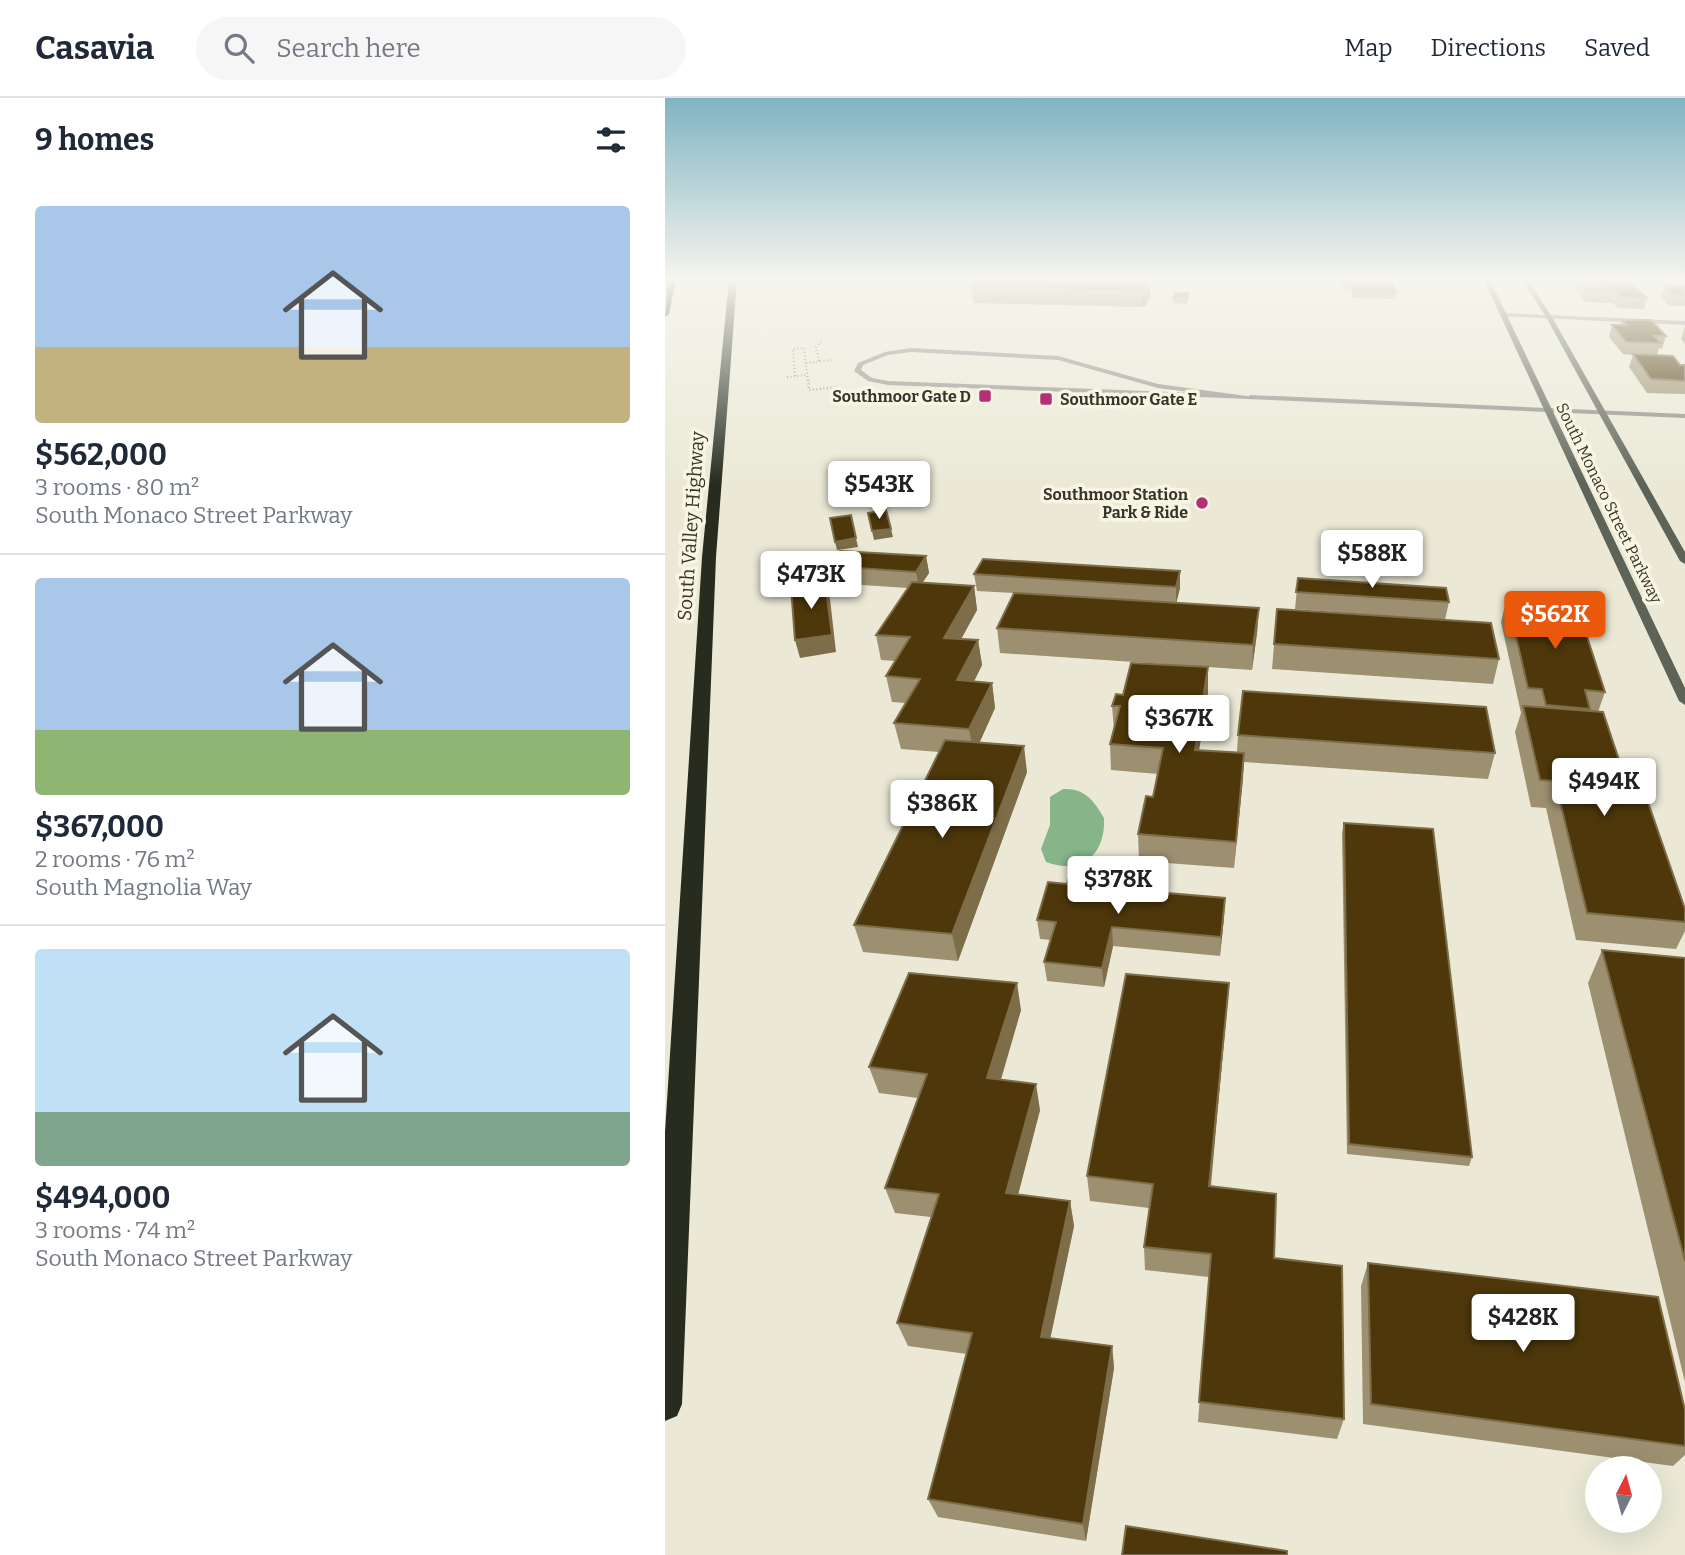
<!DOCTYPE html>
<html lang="en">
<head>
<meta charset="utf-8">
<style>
  :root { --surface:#fff; --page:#f6f6f7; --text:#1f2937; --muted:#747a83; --line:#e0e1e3; --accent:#ea580c }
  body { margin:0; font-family:Bitter,serif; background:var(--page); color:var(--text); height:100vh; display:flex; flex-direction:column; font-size:26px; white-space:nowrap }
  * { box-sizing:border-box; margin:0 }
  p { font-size:23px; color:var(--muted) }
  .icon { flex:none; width:38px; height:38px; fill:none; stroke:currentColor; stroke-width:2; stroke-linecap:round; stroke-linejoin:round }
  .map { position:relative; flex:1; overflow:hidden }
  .drawer { display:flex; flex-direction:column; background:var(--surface); width:665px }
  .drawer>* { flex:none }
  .needle { width:46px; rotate:6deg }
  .buttons { position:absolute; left:920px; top:1358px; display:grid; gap:14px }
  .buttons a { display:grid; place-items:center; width:77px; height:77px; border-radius:50%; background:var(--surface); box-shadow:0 7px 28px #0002; font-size:35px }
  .price { position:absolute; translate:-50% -60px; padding:0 16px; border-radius:7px; background:#fff; color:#222; font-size:23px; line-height:46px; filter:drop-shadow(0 2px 4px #0008) }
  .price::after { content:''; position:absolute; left:50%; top:42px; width:21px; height:16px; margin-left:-10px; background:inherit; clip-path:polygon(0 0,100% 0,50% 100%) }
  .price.on { background:var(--accent); color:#fff }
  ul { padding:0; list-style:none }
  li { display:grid; align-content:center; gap:14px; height:371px; padding:0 35px }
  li+li { border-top:2px solid var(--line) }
  li span { display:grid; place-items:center; height:217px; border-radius:7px; color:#555 }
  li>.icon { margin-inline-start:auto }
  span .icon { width:126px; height:126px; fill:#fffc; stroke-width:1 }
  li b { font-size:30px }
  h2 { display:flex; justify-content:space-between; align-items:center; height:84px; padding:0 35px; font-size:30px }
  header { display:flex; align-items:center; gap:42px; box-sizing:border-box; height:98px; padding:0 35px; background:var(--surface); border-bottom:2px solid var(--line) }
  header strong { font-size:33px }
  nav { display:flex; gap:38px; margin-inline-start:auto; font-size:24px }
  .search { width:490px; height:63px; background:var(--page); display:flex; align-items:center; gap:18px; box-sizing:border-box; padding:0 24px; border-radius:38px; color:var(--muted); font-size:26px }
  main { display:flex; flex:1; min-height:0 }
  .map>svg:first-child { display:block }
</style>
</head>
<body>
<header>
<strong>Casavia</strong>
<div class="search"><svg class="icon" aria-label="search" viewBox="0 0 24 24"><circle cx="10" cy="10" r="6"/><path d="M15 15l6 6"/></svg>Search here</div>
<nav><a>Map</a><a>Directions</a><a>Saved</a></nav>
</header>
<main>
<section class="drawer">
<h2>9 homes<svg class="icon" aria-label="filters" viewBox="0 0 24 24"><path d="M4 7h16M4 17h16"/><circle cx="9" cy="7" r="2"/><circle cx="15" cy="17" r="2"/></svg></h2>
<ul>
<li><span style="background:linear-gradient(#a9c7e8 65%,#c2b280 0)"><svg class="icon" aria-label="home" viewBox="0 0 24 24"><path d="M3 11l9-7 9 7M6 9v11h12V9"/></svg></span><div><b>$562,000</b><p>3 rooms · 80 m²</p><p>South Monaco Street Parkway</p></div></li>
<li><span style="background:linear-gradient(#a9c7e8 70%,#8fb573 0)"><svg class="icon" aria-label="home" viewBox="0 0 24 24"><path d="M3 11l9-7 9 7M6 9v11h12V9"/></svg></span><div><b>$367,000</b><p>2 rooms · 76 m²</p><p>South Magnolia Way</p></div></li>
<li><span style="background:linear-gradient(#bfe0f5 75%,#7fa58c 0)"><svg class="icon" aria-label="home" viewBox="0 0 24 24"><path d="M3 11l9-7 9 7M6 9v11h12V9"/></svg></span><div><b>$494,000</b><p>3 rooms · 74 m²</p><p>South Monaco Street Parkway</p></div></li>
</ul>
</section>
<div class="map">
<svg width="1020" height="1457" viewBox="0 0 1020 1457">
  <rect width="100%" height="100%" fill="#ebe9d6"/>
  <path fill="#85b588" d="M 398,691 C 419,690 429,702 439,720 C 441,757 416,777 381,764 L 376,751 L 385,727 L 385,699 Z"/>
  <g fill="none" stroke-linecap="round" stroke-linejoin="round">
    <path stroke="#878679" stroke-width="2" stroke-dasharray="1 2.5" stroke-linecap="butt" d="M 154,263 L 151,249 L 157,243
      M 141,265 L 168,262
      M 130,278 L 128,251 L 139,250 L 143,284
      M 122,279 L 142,277"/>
    <path stroke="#878679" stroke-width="2.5" stroke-dasharray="1 2.5" stroke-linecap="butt" d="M 143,282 L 144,292 L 174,289"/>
    <path fill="#8a8d86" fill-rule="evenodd" d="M 246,250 L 393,258 L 493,286 L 589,299 L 585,301 L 223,287 L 203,283 L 189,273 L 193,265 L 220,254 ZM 246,254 L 393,262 L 493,290 L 532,295 L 223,283 L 207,280 L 196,272 L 198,267 L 223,257 Z"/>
    <path fill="#8a8d86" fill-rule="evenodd" d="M 838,215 L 1020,223 L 1020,227 L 836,218 Z
      M 585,297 L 1020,316 L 1020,320 L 582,301 Z"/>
    <path fill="#5e6358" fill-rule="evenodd" d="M 819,182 L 825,182 L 1020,590 L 1020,607 L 1014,603 Z
      M 857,182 L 863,182 L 887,219 L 1020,454 L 1020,466 L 1015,463 L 881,219 Z"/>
    <path fill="#272c1f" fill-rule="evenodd" d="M 3,182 L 11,182 L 4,216 L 0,219 Z
      M 64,182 L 72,182 L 51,459 L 17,1306 L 12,1318 L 0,1323 L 0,1034 L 37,459 Z"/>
  </g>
  <path fill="#9c9070" d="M 485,182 L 485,198 L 481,207 L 476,209 L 309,205 L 309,202 L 308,202 L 306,186 Z
    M 676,182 L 719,182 L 731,195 L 730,201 L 687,200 L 686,194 L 680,194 L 676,185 Z
    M 913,182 L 962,182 L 982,200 L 979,211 L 953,210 L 948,205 L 920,204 L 916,199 L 917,195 L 914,195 L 911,191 Z
    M 981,182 L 1020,182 L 1020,184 Z
    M 999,187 L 1020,187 L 1020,208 L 1004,208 L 996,198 Z
    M 524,195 L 522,206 L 508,205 L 508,199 Z
    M 957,222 L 1001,238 L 997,251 L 994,250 L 992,257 L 1015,267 L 1020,267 L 1020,296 L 982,295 L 964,269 L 968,257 L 958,256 L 944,239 L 947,227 L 956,227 Z
    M 1020,228 L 1020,246 L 1016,241 Z
    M 261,458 L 264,475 L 257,485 L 309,488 L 312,512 L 296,541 L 313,542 L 317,567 L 309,583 L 327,585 L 330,610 L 314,645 L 362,674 L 293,863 L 198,854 L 189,827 L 274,654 L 236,651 L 229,625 L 241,605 L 227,604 L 221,578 L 231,563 L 216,562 L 211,537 L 243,490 L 167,485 L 163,468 Z
    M 515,473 L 515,490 L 511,505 L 594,510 L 592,535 L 587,572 L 335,555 L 332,530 L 349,495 L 312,493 L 309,476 Z
    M 633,480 L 784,504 L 780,522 L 630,511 Z
    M 842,500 L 940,594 L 933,614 L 963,689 L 1020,811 L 1020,833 L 1011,851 L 911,842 L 881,710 L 866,709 L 850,634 L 856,615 L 836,524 Z
    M 612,511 L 834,561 L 828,586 L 607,571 Z
    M 543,569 L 543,595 L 534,652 L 572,654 L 573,637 L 830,655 L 823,681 L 579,664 L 569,770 L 474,763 L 473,736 L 488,699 L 493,676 L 446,672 L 445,646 L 449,632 L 447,608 L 458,597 Z
    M 679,725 L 807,1059 L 804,1068 L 682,1056 L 677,735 Z
    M 459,791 L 559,819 L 555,858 L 448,848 L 439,889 L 382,883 L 379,864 L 386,842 L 375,841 L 372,822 Z
    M 937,852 L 1020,860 L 1020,1284 L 923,885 Z
    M 564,885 L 546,1088 L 609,1160 L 679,1321 L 672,1341 L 533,1324 L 544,1179 L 480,1172 L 479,1149 L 484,1110 L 425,1103 L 422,1078 Z
    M 356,912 L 336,982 L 375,1012 L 353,1097 L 405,1103 L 409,1128 L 385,1240 L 447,1248 L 449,1270 L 421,1443 L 273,1419 L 263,1401 L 302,1256 L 243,1248 L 232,1225 L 266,1119 L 230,1115 L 220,1090 L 253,1000 L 214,995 L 204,969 Z
    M 703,1165 L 1020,1312 L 1020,1357 L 1008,1368 L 698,1326 L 696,1188 Z"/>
  <path fill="#7d6d48" d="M 485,182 L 485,198 L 481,207 L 476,209 L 476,193 Z
    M 226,431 L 228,439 L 209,442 L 207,433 Z
    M 191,440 L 193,449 L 172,452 L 170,444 Z
    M 261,458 L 264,475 L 254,490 L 251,474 Z
    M 515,473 L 515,490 L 511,506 L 511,489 Z
    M 160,484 L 165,501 L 171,554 L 135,560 L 130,542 Z
    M 309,488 L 312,512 L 283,565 L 279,540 Z
    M 594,510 L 592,535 L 587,572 L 588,547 Z
    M 313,542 L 317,567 L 297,608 L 292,582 Z
    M 543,569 L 543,595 L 530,678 L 530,652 Z
    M 327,585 L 330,610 L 309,657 L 304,631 Z
    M 359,648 L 362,674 L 293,863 L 287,836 Z
    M 579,655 L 578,681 L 569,770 L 571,744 Z
    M 560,800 L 559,819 L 555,858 L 556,839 Z
    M 447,829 L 448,848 L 439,889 L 437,870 Z
    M 352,885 L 356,912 L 328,1007 L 322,980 Z
    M 564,885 L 562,912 L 543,1113 L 544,1088 Z
    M 371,986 L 375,1012 L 347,1120 L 341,1095 Z
    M 405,1103 L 409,1128 L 381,1261 L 376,1239 Z
    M 447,1248 L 449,1270 L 421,1443 L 418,1426 Z"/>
  <path fill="#4e380b" stroke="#7d6d48" stroke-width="2" d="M 311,182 L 485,182 L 481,191 L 476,193 L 307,189 L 309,187 L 306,186 Z
    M 678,182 L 719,182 L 728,184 L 731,195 L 688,194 L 687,189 L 680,188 Z
    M 915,182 L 962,182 L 982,200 L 956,199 L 951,193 L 922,193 L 919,188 L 936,189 L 932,184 L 916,184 Z
    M 999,187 L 1020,187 L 1020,197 L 1008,196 Z
    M 510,195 L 524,195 L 522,200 L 508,199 Z
    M 957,222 L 986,222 L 1001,238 L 989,238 L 996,245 L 961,244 L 947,227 L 962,227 Z
    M 968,256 L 1008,258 L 1015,267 L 1020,267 L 1020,283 L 986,281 Z
    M 221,412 L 226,431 L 207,433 L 203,415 Z
    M 186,417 L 191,440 L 170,444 L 165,420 Z
    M 175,453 L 261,458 L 251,474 L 163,468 Z
    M 318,461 L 515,473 L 511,489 L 309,476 Z
    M 633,480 L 781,490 L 784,504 L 631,494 Z
    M 160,484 L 167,537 L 130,542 L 126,489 Z
    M 247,484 L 309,488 L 279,540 L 313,542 L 292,582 L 327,585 L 304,631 L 229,625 L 255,581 L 221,578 L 245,539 L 211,537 Z
    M 349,495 L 594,510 L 588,547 L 332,530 Z
    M 842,500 L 911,505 L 940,594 L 920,592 L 925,611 L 881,607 L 877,591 L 863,590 Z
    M 612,511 L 826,525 L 834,561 L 609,546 Z
    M 466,565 L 543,569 L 530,652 L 579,655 L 571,744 L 473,736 L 481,698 L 488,699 L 498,650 L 445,646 L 455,608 L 447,608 L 451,596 L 458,597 Z
    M 578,593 L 821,609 L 830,655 L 573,637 Z
    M 858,608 L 938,614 L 963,689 L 978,690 L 1020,811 L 1020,824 L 922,815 L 890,683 L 875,682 Z
    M 280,642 L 359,648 L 287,836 L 189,827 Z
    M 679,725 L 768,731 L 807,1059 L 684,1046 Z
    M 406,773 L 458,778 L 455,791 L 560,800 L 556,839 L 447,829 L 437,870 L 379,864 L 391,824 L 372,822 L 383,784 L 402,786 Z
    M 937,852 L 1020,860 L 1020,1163 Z
    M 244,875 L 352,885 L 322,980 L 371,986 L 341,1095 L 405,1103 L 376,1239 L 447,1248 L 418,1426 L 263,1401 L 307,1235 L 232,1225 L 274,1096 L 220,1090 L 262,976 L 204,969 Z
    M 461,876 L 564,885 L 544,1088 L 611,1096 L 609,1160 L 677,1168 L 679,1321 L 534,1304 L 546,1156 L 479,1149 L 488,1086 L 422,1078 Z
    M 703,1165 L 993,1199 L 1020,1312 L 1020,1348 L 706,1306 Z
    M 461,1428 L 622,1453 L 622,1457 L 457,1457 Z"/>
  <linearGradient id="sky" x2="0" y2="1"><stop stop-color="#80b4c2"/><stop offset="0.47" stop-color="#f6f5ed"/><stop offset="1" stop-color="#f6f5ed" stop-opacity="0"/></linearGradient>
  <rect width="1020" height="386" fill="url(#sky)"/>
  <g fill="#b33077" stroke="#f8f6e3" stroke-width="2.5">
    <rect x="313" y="291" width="14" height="14" rx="3.5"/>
    <rect x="374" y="294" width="14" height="14" rx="3.5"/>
    <circle cx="537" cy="405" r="7"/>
  </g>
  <g text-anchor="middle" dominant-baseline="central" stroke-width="7" stroke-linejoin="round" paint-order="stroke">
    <g font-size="16" font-weight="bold" fill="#35342d" stroke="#f8f6e3" text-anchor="end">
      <text x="306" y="298">Southmoor Gate D</text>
      <text x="395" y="301" text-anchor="start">Southmoor Gate E</text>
      <text x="523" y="396">Southmoor Station<tspan x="523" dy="18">Park &amp; Ride</tspan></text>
    </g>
    <g font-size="16" fill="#35342d" stroke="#f8f6e3">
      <text transform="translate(944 405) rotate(64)">South Monaco Street Parkway</text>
    </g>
    <g font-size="19" fill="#35342d" stroke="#f8f6e3">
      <text transform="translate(26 428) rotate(-86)">South Valley Highway</text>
    </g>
  </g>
</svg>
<div class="buttons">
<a><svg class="needle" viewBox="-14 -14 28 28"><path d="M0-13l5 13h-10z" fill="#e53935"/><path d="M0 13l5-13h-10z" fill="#747a83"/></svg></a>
</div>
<b class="price" style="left:214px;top:423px">$543K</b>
<b class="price" style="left:707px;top:492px">$588K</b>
<b class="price" style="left:146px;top:513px">$473K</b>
<b class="price on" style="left:890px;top:553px">$562K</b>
<b class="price" style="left:514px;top:657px">$367K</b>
<b class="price" style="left:939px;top:720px">$494K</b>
<b class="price" style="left:277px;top:742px">$386K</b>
<b class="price" style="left:453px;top:818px">$378K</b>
<b class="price" style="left:858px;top:1256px">$428K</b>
</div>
</main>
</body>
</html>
